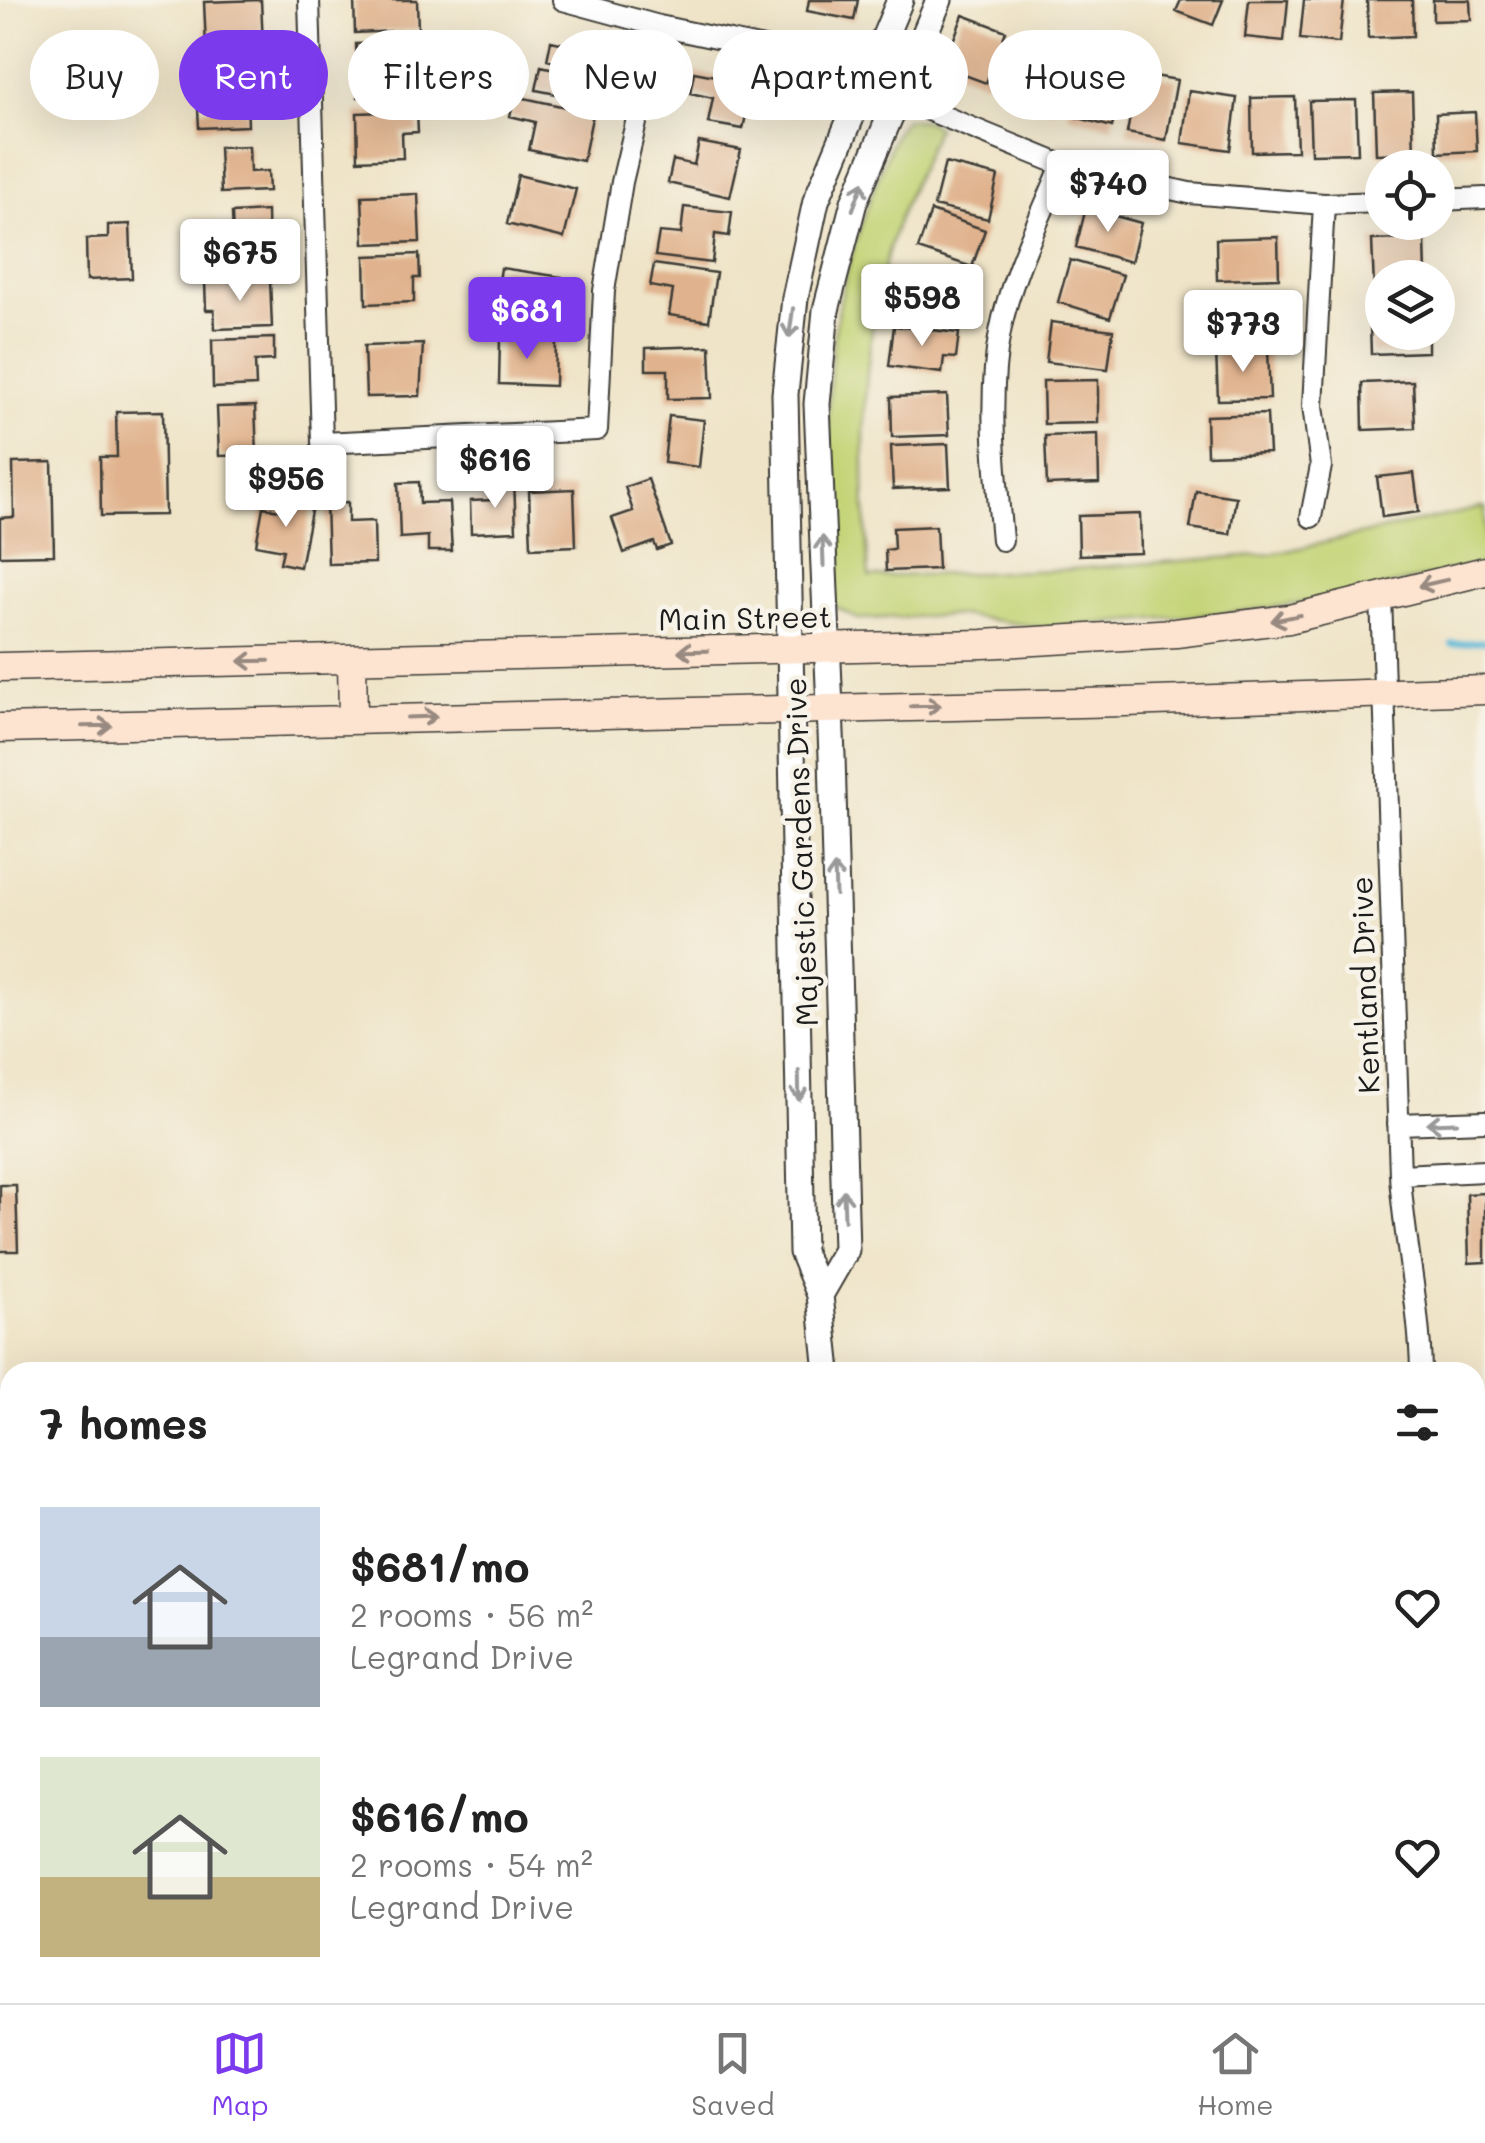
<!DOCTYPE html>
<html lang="en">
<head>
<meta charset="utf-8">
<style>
  :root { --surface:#fff; --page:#f6f6f6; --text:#222; --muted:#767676; --line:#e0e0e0; --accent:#7c3aed }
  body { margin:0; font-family:Mali,sans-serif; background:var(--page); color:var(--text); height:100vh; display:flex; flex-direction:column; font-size:38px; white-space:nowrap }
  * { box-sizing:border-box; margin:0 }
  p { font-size:32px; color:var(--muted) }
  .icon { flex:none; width:55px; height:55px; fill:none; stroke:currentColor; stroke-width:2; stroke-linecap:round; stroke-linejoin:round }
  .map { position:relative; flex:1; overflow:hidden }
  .panel { position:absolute; left:0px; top:1362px; width:1485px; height:642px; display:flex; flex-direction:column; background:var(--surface); border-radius:30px 30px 0 0; box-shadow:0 10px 40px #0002 }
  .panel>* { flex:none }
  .hud { position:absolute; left:30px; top:30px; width:1425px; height:90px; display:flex; gap:20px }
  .buttons { position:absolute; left:1365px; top:150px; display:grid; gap:20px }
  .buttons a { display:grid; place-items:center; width:90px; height:90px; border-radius:50%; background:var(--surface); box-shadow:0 10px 40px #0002; font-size:50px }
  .price { position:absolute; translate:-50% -85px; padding:0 22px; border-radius:10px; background:#fff; color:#222; font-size:32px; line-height:65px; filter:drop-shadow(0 2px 5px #0008) }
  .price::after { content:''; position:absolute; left:50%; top:60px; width:30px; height:22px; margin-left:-15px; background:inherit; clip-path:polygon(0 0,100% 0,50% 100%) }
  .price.current { background:var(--accent); color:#fff }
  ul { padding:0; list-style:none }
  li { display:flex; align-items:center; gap:30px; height:250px; padding:0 40px }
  li span { display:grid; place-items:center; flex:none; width:280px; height:200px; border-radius:0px; color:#555 }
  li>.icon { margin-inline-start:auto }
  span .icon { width:120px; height:120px; fill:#fffc; stroke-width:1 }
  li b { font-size:42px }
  h2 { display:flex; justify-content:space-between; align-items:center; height:120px; padding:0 40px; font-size:42px }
  .chip { padding:0 35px; border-radius:45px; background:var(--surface); box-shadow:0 10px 40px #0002; font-size:35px; line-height:90px }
  .chip.current { background:var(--accent); color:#fff }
  .menu { display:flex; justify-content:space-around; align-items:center; height:140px; border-top:2px solid var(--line); background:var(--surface); font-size:28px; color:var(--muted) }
  .menu a { display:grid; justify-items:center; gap:5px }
  .menu .current { color:var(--accent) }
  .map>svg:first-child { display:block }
</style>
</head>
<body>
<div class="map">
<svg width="1485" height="2003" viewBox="0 0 1485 2003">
  <rect width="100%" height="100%" fill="#f7f3e8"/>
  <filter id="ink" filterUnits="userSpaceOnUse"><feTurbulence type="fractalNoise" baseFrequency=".01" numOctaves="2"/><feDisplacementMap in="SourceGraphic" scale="20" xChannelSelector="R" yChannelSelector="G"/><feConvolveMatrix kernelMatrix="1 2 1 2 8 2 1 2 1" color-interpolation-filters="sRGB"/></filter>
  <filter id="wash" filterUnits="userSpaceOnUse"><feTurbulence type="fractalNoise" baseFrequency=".0048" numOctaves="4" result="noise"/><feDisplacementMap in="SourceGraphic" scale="40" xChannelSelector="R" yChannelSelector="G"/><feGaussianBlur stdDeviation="2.25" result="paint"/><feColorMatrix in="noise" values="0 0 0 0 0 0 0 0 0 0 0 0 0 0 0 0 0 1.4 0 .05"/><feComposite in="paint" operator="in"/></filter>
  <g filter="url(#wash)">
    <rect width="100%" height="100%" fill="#efe4c8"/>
    <path fill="#c4d477" stroke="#70784a" stroke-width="2.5" d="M 905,119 L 927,121 L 937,127 C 920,169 899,211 887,256 C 859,361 861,469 869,577 L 1058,570 L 1273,554 L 1485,507 L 1485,563 L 1333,599 L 1227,613 L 1045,628 L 960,615 L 858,619 L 832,605 C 830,516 823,425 834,336 C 844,265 870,197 896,131 Z
      M 132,1995 L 367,1995 L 368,2003 L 133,2003 Z"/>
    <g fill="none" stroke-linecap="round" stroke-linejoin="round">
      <path stroke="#58b7d6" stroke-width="6" d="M 1452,644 L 1485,641"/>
    </g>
    <g id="blocks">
      <path fill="#e0b28d" d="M 261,0 L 263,45 L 206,47 L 204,2 Z
        M 354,0 L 417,0 L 418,30 L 355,33 Z
        M 809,0 L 858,0 L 854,20 L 807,11 Z
        M 1181,0 L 1223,0 L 1213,25 L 1176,11 Z
        M 1249,0 L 1288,0 L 1284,41 L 1245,37 Z
        M 1304,0 L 1344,0 L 1339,43 L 1300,39 Z
        M 1367,0 L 1412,0 L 1413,36 L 1368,38 Z
        M 1433,0 L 1470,0 L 1471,20 L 1433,21 Z
        M 963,15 L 1006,31 L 986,83 L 943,67 Z
        M 1032,40 L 1070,50 L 1054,110 L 1016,100 Z
        M 446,41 L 447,71 L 411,72 L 412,95 L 358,97 L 356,44 Z
        M 551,41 L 606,53 L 596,102 L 536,90 L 541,66 L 559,70 L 560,63 L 547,60 Z
        M 1081,64 L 1125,75 L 1112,127 L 1068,115 Z
        M 694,72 L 763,85 L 760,103 L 749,101 L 743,129 L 708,123 L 713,98 L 690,93 Z
        M 266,73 L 267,96 L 247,97 L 248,126 L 199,128 L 198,109 L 211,109 L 209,76 Z
        M 1138,73 L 1177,80 L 1166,140 L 1127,133 Z
        M 1189,91 L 1237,98 L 1230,150 L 1182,143 Z
        M 1412,92 L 1414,153 L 1376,154 L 1374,93 Z
        M 515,96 L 593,113 L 583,161 L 529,150 L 535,122 L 510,116 Z
        M 1295,97 L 1297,151 L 1252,152 L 1251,98 Z
        M 1356,100 L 1358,153 L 1311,154 L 1309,101 Z
        M 417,111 L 418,132 L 402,133 L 403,158 L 358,160 L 357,113 Z
        M 1475,112 L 1477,151 L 1437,153 L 1436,114 Z
        M 699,142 L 741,150 L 730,197 L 668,183 L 673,160 L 694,165 Z
        M 249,146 L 250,172 L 268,171 L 269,191 L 221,193 L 219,147 Z
        M 945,163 L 998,176 L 988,219 L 934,206 Z
        M 518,175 L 576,189 L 564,238 L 507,224 Z
        M 418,194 L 420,242 L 364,244 L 362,196 Z
        M 684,207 L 732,212 L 729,236 L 715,234 L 712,263 L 655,256 L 659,232 L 681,234 Z
        M 1086,208 L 1141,223 L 1131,262 L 1076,247 Z
        M 267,211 L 268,260 L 234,262 L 232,213 Z
        M 931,211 L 985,230 L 972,267 L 918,249 Z
        M 130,224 L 132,278 L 87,280 L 86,239 L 108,238 L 108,225 Z
        M 1278,237 L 1279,278 L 1217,280 L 1216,239 Z
        M 1425,238 L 1426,278 L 1382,278 L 1382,289 L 1374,289 L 1372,240 Z
        M 419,254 L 420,278 L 414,278 L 414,302 L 366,304 L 365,256 Z
        M 1070,260 L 1123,275 L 1110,318 L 1058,302 Z
        M 654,264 L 716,273 L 709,321 L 669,315 L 673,290 L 650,286 Z
        M 501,268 L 562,277 L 557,316 L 495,307 Z
        M 911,272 L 965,284 L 956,326 L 902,315 Z
        M 270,280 L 272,327 L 215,329 L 214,310 L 206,310 L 205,282 Z
        M 1282,295 L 1283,322 L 1277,322 L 1278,341 L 1223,343 L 1222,297 Z
        M 1377,315 L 1382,315 L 1382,332 L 1428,332 L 1428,352 L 1371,354 L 1370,324 L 1377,324 Z
        M 1051,322 L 1113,330 L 1108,369 L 1046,362 Z
        M 894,326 L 959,333 L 956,358 L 944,357 L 942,373 L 889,366 Z
        M 274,338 L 274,360 L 255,361 L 256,386 L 213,388 L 212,340 Z
        M 500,338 L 556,340 L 555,386 L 499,384 Z
        M 423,344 L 420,396 L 366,397 L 364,346 Z
        M 710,346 L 712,398 L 668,399 L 668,370 L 646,370 L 646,348 Z
        M 1268,349 L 1270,399 L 1218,400 L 1216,351 Z
        M 1098,380 L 1098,423 L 1044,424 L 1043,381 Z
        M 1413,381 L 1415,428 L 1363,430 L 1362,383 Z
        M 947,395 L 949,435 L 892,437 L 891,397 Z
        M 255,406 L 257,455 L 219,456 L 217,407 Z
        M 163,411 L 165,515 L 101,516 L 100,457 L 117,457 L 116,412 Z
        M 1267,414 L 1269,453 L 1207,455 L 1206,416 Z
        M 669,416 L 704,420 L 699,467 L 664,463 Z
        M 1098,434 L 1099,483 L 1047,485 L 1045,436 Z
        M 948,444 L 950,487 L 893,489 L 891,446 Z
        M 52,462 L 54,555 L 0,556 L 0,518 L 14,517 L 13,463 Z
        M 1414,473 L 1419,512 L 1382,517 L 1377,477 Z
        M 648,479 L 671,545 L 657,550 L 654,542 L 624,553 L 612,518 L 633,511 L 625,487 Z
        M 514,480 L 516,531 L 471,533 L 470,501 L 495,500 L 495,481 Z
        M 419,482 L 420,503 L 449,502 L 452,551 L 428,551 L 428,536 L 400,538 L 398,483 Z
        M 574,489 L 576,546 L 531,548 L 529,491 Z
        M 1196,491 L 1236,497 L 1230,534 L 1190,528 Z
        M 291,497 L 313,501 L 300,567 L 280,563 L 283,550 L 256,545 L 263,507 L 289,512 Z
        M 348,502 L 348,522 L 374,521 L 375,563 L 328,564 L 326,503 Z
        M 1140,514 L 1141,553 L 1079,555 L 1078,516 Z
        M 936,526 L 938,569 L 886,571 L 885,550 L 894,549 L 893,528 Z
        M 0,1185 L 16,1185 L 18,1251 L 0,1251 Z
        M 1485,1193 L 1485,1262 L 1469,1263 L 1467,1194 Z
        M 1475,1758 L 1485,1758 L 1485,1792 L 1475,1792 Z
        M 10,1782 L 10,1837 L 0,1837 L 0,1783 Z
        M 1475,1808 L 1485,1808 L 1485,1851 L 1475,1851 Z
        M 1475,1858 L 1485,1858 L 1485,1901 L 1475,1902 Z
        M 1475,1909 L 1485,1909 L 1485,1944 L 1475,1945 Z"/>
    </g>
  </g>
  <g filter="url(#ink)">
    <use href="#blocks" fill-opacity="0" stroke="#3c3a36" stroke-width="2.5"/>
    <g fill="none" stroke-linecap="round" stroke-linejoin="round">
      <defs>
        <path id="minor" d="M 309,0 L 322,443 L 597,430 L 604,291 L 622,182 L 659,26
          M 563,0 L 659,26 L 792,54 L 1062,165 L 1189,193 L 1324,204 L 1382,202
          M 1438,200 L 1485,198
          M 1311,517 L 1321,466 L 1313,406 L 1324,204
          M 1002,540 C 996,472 987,399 1000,332 C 1011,275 1040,219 1062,165
          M 1381,595 L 1400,1175 C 1404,1242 1420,1306 1421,1372
          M 1398,1124 L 1485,1121
          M 1400,1175 L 1485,1171
          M 1475,1426 L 1485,1425
          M 1475,1725 L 1485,1724
          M 0,1875 L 10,1875
          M 123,1995 L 123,2003
          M 382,1995 L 383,2003
          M 1165,2003 L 1485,1995"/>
        <path id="tertiary" d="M 820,1295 L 846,1250 L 832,756 L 817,404 L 826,310 L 854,202 L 939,0
          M 828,1372 L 820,1295 L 802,1252 L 785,394 L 795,298 L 816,201 L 900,0
          M 870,1995 L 872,2003"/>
        <path id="secondary" d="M 352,659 L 353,719
          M 0,667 L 983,644 L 1176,633 L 1289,619 L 1485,571
          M 0,728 L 1125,702 L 1485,690"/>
      </defs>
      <use href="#minor" stroke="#3c3a36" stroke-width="24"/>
      <use href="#tertiary" stroke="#3c3a36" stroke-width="29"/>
      <use href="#secondary" stroke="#3c3a36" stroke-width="31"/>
      <use href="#minor" stroke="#fff" stroke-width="20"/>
      <use href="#tertiary" stroke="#fff" stroke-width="25"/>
      <use href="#secondary" stroke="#fde4d1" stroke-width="28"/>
    </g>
    <defs><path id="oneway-shaft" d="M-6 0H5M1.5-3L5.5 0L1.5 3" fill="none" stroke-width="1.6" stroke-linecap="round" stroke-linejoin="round" transform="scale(2.5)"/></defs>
    <g stroke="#999">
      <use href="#oneway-shaft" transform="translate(858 196) rotate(-69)"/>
      <use href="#oneway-shaft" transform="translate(791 323) rotate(98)"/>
      <use href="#oneway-shaft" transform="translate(823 551) rotate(-92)"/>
      <use href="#oneway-shaft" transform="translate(835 880) rotate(-92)"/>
      <use href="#oneway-shaft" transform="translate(799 1086) rotate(89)"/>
      <use href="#oneway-shaft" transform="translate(1442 1123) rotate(178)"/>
      <use href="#oneway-shaft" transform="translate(844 1205) rotate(-92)"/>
    </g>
    <g stroke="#988a80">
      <use href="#oneway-shaft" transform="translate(1433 583) rotate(167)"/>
      <use href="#oneway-shaft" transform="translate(1286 618) rotate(168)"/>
      <use href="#oneway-shaft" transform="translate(693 651) rotate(179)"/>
      <use href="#oneway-shaft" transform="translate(254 661) rotate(179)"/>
      <use href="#oneway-shaft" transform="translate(926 706) rotate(-1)"/>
      <use href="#oneway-shaft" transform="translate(422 717) rotate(-2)"/>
      <use href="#oneway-shaft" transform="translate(97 726) rotate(-1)"/>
    </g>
  </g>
  <g text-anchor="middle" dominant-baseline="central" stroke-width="9" stroke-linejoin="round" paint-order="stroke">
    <g font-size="30" fill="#1c1c1c" stroke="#f7f3e8">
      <text transform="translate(745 617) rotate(-1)">Main Street</text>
      <text transform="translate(800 852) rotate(-92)">Majestic Gardens Drive</text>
      <text transform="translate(1364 985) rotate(-92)">Kentland Drive</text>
    </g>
  </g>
</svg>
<div class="buttons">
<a><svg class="icon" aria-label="locate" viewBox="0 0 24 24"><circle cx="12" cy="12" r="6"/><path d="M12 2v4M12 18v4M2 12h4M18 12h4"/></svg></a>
<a><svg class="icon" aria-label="layers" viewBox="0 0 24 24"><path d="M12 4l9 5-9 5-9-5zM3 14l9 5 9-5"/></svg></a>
</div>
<b class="price" style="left:1108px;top:235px">$740</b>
<b class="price" style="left:240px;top:304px">$675</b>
<b class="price" style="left:922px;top:349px">$598</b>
<b class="price current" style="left:527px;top:362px">$681</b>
<b class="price" style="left:1243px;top:375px">$773</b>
<b class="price" style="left:495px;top:511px">$616</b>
<b class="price" style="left:286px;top:530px">$956</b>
<div class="hud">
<a class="chip">Buy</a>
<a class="chip current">Rent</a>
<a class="chip">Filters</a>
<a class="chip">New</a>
<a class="chip">Apartment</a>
<a class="chip">House</a>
</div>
<section class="panel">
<h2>7 homes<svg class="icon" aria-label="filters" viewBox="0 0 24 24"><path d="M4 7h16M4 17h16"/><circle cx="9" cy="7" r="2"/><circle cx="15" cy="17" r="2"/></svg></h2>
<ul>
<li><span style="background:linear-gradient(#c9d6e8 65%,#9aa5b1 0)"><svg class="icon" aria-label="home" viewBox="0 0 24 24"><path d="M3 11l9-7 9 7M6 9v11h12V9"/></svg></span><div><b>$681/mo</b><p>2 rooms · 56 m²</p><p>Legrand Drive</p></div><svg class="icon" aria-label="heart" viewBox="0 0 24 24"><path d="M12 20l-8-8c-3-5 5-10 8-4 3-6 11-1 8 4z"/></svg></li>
<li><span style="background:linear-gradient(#dfe7d0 60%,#c2b280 0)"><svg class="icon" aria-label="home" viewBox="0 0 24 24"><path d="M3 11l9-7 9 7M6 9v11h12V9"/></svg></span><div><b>$616/mo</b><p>2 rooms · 54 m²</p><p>Legrand Drive</p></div><svg class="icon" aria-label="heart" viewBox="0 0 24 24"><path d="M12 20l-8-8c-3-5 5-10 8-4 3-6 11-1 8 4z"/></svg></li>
</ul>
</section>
</div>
<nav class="menu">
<a class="current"><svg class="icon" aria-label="map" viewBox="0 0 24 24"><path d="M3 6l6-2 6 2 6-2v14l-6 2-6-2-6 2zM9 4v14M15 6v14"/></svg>Map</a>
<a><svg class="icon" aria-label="saved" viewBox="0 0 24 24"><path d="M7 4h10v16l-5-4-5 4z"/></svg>Saved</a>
<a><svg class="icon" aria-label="home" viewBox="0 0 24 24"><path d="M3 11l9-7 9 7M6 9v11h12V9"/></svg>Home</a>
</nav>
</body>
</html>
